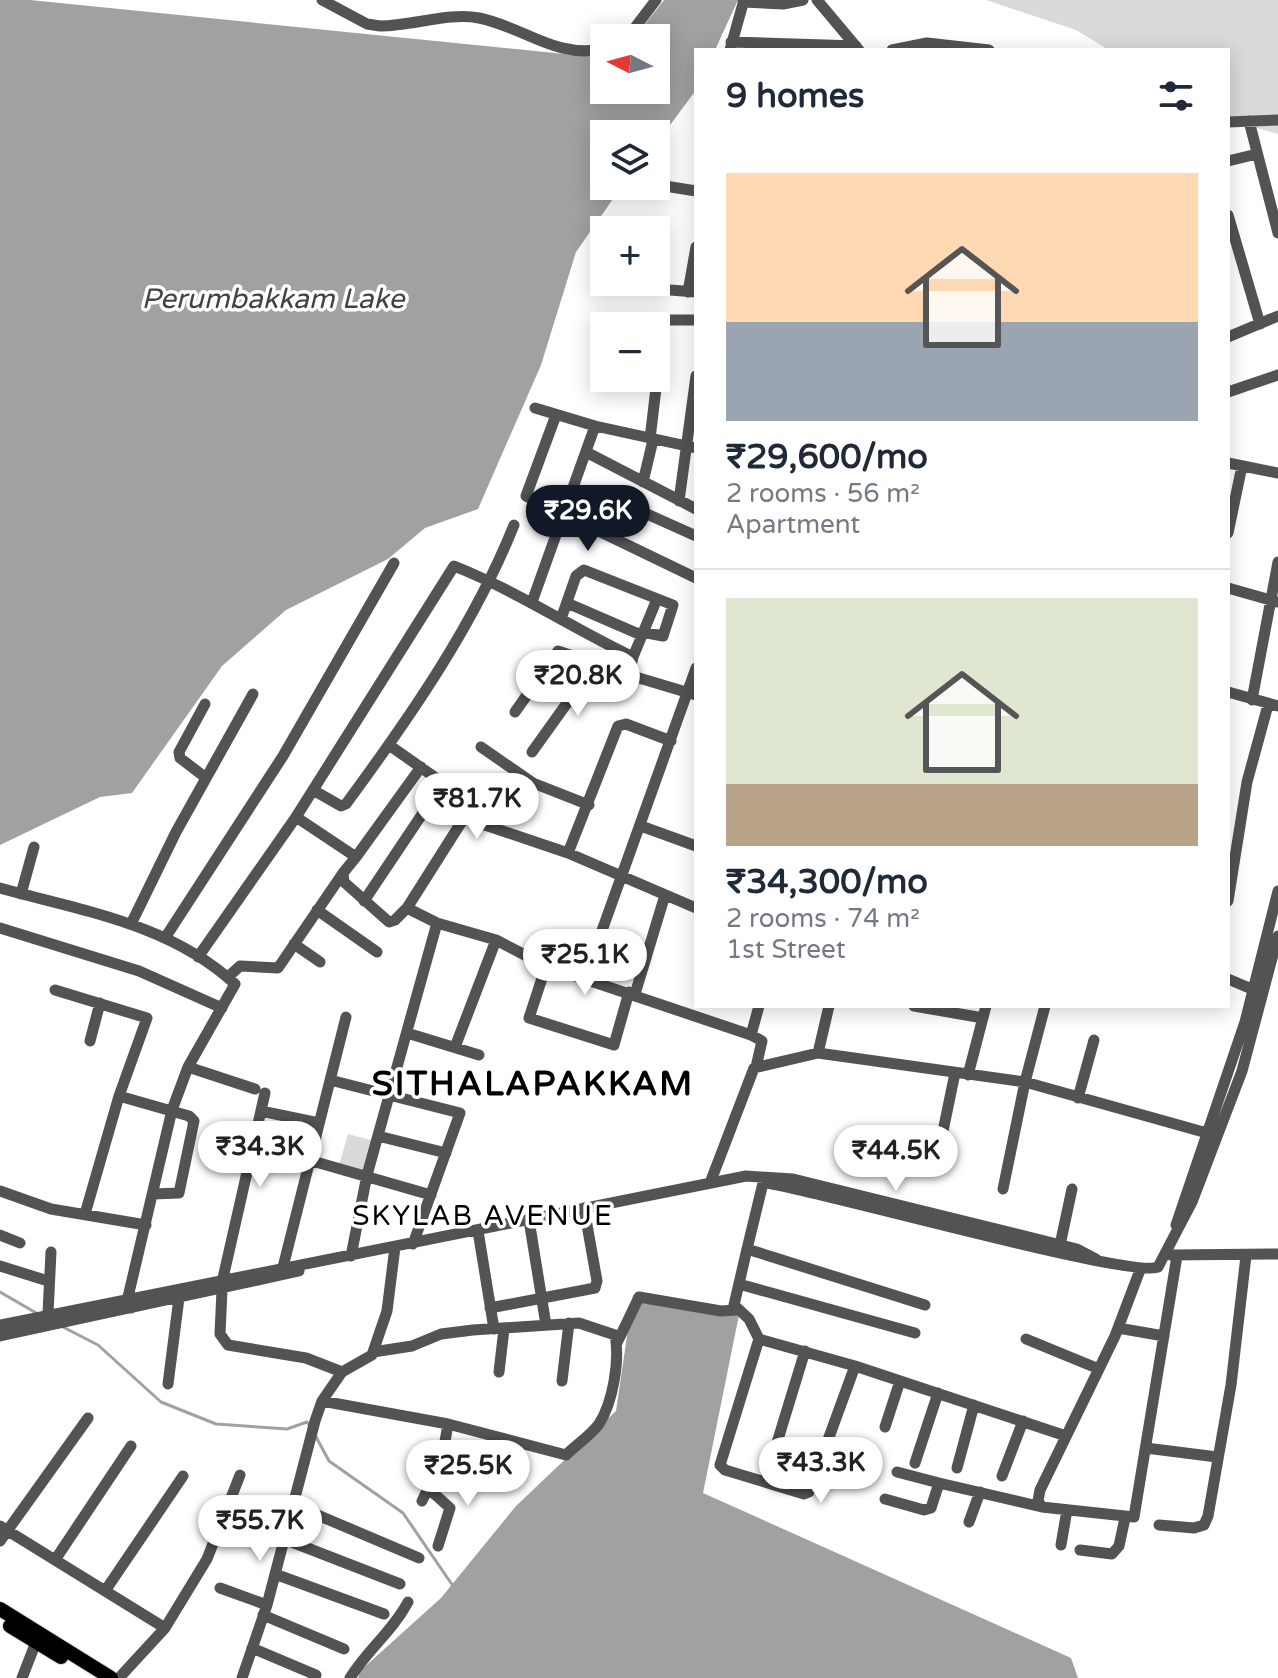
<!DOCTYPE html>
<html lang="en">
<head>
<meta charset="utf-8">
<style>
  :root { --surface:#fff; --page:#f2f2f3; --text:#1f2937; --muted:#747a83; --line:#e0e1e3; --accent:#111827 }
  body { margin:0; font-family:"Varela Round",sans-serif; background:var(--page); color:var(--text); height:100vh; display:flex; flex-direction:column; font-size:30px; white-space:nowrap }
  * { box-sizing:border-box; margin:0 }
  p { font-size:26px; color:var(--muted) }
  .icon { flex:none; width:44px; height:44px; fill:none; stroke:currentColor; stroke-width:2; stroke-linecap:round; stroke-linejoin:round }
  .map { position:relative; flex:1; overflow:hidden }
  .details { position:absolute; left:694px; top:48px; width:536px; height:960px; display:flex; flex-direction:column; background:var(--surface); border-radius:0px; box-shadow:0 4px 20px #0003 }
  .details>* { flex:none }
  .needle { width:52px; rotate:276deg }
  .tools { position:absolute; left:590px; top:24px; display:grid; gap:16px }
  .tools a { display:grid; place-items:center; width:80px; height:80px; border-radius:0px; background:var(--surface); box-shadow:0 4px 20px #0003; font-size:40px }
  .price { position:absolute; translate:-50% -68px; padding:0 18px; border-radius:28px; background:#fff; color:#222; font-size:26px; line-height:52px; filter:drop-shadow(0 2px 4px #0008) }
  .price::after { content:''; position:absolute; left:50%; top:48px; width:24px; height:18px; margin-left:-12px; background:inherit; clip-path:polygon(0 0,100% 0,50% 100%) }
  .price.selected { background:var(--accent); color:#fff }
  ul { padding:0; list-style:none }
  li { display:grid; align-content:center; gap:16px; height:424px; padding:0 32px }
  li+li { border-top:2px solid var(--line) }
  li span { display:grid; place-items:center; height:248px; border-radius:0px; color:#555 }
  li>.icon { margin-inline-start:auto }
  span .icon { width:144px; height:144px; fill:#fffc; stroke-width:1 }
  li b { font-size:34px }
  h2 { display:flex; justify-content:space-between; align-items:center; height:96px; padding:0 32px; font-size:34px }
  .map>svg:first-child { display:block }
</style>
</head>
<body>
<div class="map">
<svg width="1278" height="1678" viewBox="0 0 1278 1678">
  <rect width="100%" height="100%" fill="#fff"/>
  <path fill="#dadada" d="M 986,0 L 1278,0 L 1278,134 L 1228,120 L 1228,50 L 1109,50 L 1076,30 Z
    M 348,1134 L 374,1141 L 365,1175 L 339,1165 Z"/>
  <path fill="#a1a1a1" d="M 0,0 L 30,0 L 604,58 L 604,90 L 656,90 L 656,38 L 634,38 L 664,0 L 738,0 L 715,50 L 696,50 L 696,90 L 656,144 L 656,134 L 604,134 L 604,186 L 622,186 L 576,252 L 541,365 L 478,509 L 425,528 L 388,559 L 286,610 L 222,666 L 132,793 L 100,797 L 0,845 Z
    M 633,1295 L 739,1315 L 703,1493 L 1071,1658 L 1078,1678 L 358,1678 L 360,1671 L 441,1598 L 516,1506 L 616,1411 Z"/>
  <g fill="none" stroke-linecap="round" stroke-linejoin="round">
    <path stroke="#a1a1a1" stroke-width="3" d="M 0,1292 L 38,1314
      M 63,1327 L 98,1345 L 161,1402 L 216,1424 L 287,1429 L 307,1422 L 309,1425
      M 315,1435 L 329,1461 L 403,1513 L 453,1586"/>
    <defs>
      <path id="major" d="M 0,1609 L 111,1678
        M 10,1626 L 61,1657"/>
    </defs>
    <use href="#major" stroke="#dbdbdb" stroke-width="16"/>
    <path stroke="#535353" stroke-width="11" d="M 322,0 L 367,24 L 380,26 C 412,26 449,12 479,18 C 524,27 555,59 604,49
      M 817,0 L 859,50
      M 743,2 L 783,4 L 803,0
      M 627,38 L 656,0
      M 731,42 L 856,46
      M 730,50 L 744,0
      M 892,50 L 927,43 L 989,50
      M 1249,121 L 1278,233
      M 1228,122 L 1278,120
      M 1228,161 L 1257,154
      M 665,186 L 696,191
      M 1228,215 L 1260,324
      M 648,282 L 657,289 L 696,292
      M 688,292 L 696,247
      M 1228,337 L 1278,316
      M 1228,392 L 1278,375
      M 535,408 L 595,426 L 696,448
      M 556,415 L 526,496 L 696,578
      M 650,439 L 664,320 L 696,320
      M 586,452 L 696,509
      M 1228,463 L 1278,473
      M 643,482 L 653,440
      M 679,501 L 696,376
      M 647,514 L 696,536
      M 1228,533 L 1242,466
      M 1228,588 L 1277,602
      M 532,602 L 595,426
      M 567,603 L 641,635
      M 561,619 L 576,576 L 584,570 L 673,605 L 663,636 L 642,632
      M 633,657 L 657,599
      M 1228,692 L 1278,706
      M 1252,700 L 1278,562
      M 205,704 L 179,752 L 180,758 L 206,778
      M 515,712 L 558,651 L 629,675
      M 389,745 L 443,783 L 504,806 L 516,804 L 533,783 L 589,805
      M 481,747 L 533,783
      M 532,752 L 595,664
      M 313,790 L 341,806 L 346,804 C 410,717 474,625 514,525
      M 296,817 L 356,857 L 421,767
      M 641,826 L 696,846
      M 568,853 L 618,726 L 626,724 L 671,741
      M 356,857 L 343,873 L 344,882 L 389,922 L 395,920 L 407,908
      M 0,888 C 83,911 170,924 235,984 L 188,1067 L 172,1110 L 128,1297 L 131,1308
      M 21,894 L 34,847
      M 364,901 L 443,783
      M 1228,901 L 1247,782 L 1268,705
      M 696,908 L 568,853 L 464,818 L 407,908 L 437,923 L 496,940 L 546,966 L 751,1035 L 762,1041 L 756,1067
      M 317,910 L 377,952
      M 132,922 L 176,832 L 253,694
      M 0,928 L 139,971 L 222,1008
      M 165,938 L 283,756 L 394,563
      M 294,944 L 320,962
      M 198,957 L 296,817 L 454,566 C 517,591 572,628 633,657 L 629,675 L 696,695
      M 546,966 L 529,1018 L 614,1045 L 629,992
      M 228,977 L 240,966 L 278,968 L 343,873
      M 585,978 L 696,668
      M 1228,979 L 1254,990
      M 55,990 L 147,1018 L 119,1096 L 85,1214
      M 635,994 L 665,895
      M 914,1006 L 983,1018
      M 407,1033 L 479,1055
      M 751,1035 L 759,1006
      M 90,1041 L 100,1003
      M 455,1047 L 496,940
      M 818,1053 L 1025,1082 L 1207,1133
      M 188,1067 L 255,1089
      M 968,1075 L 986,1006
      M 330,1080 L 460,1113 L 413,1244
      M 119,1096 L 189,1116 L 194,1121 L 179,1193 L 153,1194
      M 1078,1098 L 1094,1040
      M 261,1111 L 319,1123
      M 378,1136 L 446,1153
      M 253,1144 L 431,1195
      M 936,1165 L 955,1073
      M 710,1183 L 754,1068 L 818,1053 L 829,1006
      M 767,1183 C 824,1192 1133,1279 1158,1267 L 1192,1202 L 1242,1071 L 1278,936
      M 1003,1189 L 1025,1082 L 1045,1006
      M 0,1191 L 51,1209 L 146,1225
      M 529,1220 L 546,1325
      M 1176,1225 L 1245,1022 L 1278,891
      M 478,1231 L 494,1329
      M 0,1235 L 20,1243
      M 1060,1245 L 1072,1189
      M 747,1249 L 763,1183
      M 1171,1255 L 1278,1254
      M 351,1256 L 367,1175 L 437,923
      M 0,1266 L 48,1281
      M 283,1267 L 346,1017
      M 223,1278 L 265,1093
      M 739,1284 L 915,1333
      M 222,1290 L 220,1334 L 228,1345 L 306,1358 L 342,1372
      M 490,1308 L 595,1288 L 597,1281 L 584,1208
      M 48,1313 L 51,1252
      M 0,1325 L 746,1176 L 793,1179 L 1077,1249 L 1096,1259
      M 1118,1328 L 1164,1336
      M 0,1336 L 299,1271
      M 759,1339 L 749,1319 L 734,1305 L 747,1249 L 925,1305
      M 1026,1339 L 1099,1369
      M 617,1343 L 639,1297 L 721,1311 L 736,1310
      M 855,1366 L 809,1492 L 804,1494 L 725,1470 L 720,1465 L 759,1339 L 855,1366 L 1066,1436
      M 499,1372 L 504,1329
      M 562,1381 L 569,1323
      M 168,1384 L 179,1298
      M 322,1401 L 448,1424 L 566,1455 C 576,1445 591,1435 599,1424 C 613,1402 620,1360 615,1335 L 579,1323 L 473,1330 L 441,1334 L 412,1346 L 373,1352
      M 885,1427 L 900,1381
      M 1146,1448 L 1217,1457
      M 442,1459 L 482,1473
      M 915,1463 L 938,1393
      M 957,1468 L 974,1405
      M 1002,1476 L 1023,1421
      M 765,1482 L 805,1351
      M 939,1483 L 1042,1507 L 1134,1517 L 1177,1256
      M 429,1489 L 450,1508 L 438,1546
      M 885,1499 L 924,1510 L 931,1508 L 939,1483 L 897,1472
      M 422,1501 L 442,1459 L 448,1424
      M 229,1505 L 287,1532
      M 294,1505 L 419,1558
      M 1042,1507 L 1038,1501 L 1040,1490 L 1115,1336 L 1140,1270
      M 969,1522 L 980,1492
      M 1159,1525 L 1194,1528 L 1204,1525 L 1208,1516 L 1231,1385 L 1246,1256
      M 0,1526 L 165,1628
      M 284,1539 L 400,1584
      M 0,1541 L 88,1418
      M 1061,1545 L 1067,1510
      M 1080,1550 L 1112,1554 L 1119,1546 L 1125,1518
      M 55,1560 L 131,1446
      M 275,1574 L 384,1614
      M 220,1588 L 267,1605
      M 105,1591 L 183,1476
      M 263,1615 L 344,1649
      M 252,1648 L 316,1675
      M 22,1678 L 36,1642
      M 119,1678 L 165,1628 L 207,1559 L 240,1475
      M 242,1678 L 267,1605 L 315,1421 L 322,1401 L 342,1372 L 372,1355 L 387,1311 L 395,1247
      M 350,1678 C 368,1649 392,1632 408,1602"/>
    <use href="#major" stroke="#000" stroke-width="14"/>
  </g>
  <g text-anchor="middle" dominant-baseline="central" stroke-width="7" stroke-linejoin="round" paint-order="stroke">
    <g font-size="28" font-style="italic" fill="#424242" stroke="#fff">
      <text x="273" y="299">Perumbakkam Lake</text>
    </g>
    <g font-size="28" letter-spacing="2" fill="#000" stroke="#fff">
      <text x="483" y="1216">SKYLAB AVENUE</text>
    </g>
    <g font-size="34" font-weight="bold" letter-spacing="2" fill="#000" stroke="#fff">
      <text x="533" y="1084">SITHALAPAKKAM</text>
    </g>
  </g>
</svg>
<div class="tools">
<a><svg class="needle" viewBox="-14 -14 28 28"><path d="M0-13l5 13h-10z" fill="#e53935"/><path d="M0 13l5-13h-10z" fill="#747a83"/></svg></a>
<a><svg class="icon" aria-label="layers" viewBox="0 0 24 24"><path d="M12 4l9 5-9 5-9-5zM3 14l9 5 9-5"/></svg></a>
<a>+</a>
<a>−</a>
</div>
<b class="price selected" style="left:588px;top:553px">₹29.6K</b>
<b class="price" style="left:578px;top:718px">₹20.8K</b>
<b class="price" style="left:477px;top:841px">₹81.7K</b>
<b class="price" style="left:585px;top:997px">₹25.1K</b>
<b class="price" style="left:260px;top:1189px">₹34.3K</b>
<b class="price" style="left:896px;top:1193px">₹44.5K</b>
<b class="price" style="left:821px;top:1505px">₹43.3K</b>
<b class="price" style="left:468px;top:1508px">₹25.5K</b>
<b class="price" style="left:260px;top:1563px">₹55.7K</b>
<section class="details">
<h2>9 homes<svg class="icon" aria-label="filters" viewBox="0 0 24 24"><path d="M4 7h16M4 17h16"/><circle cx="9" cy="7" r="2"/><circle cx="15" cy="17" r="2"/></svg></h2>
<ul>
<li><span style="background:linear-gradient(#ffd9b3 60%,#9aa5b1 0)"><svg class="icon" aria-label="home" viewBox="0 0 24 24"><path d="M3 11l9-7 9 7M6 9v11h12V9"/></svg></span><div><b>₹29,600/mo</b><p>2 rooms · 56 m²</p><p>Apartment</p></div></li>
<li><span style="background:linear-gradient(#dfe7d0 75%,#b9a48a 0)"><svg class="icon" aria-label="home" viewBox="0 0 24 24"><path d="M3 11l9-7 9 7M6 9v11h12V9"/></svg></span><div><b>₹34,300/mo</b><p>2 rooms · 74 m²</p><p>1st Street</p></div></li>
</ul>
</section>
</div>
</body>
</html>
